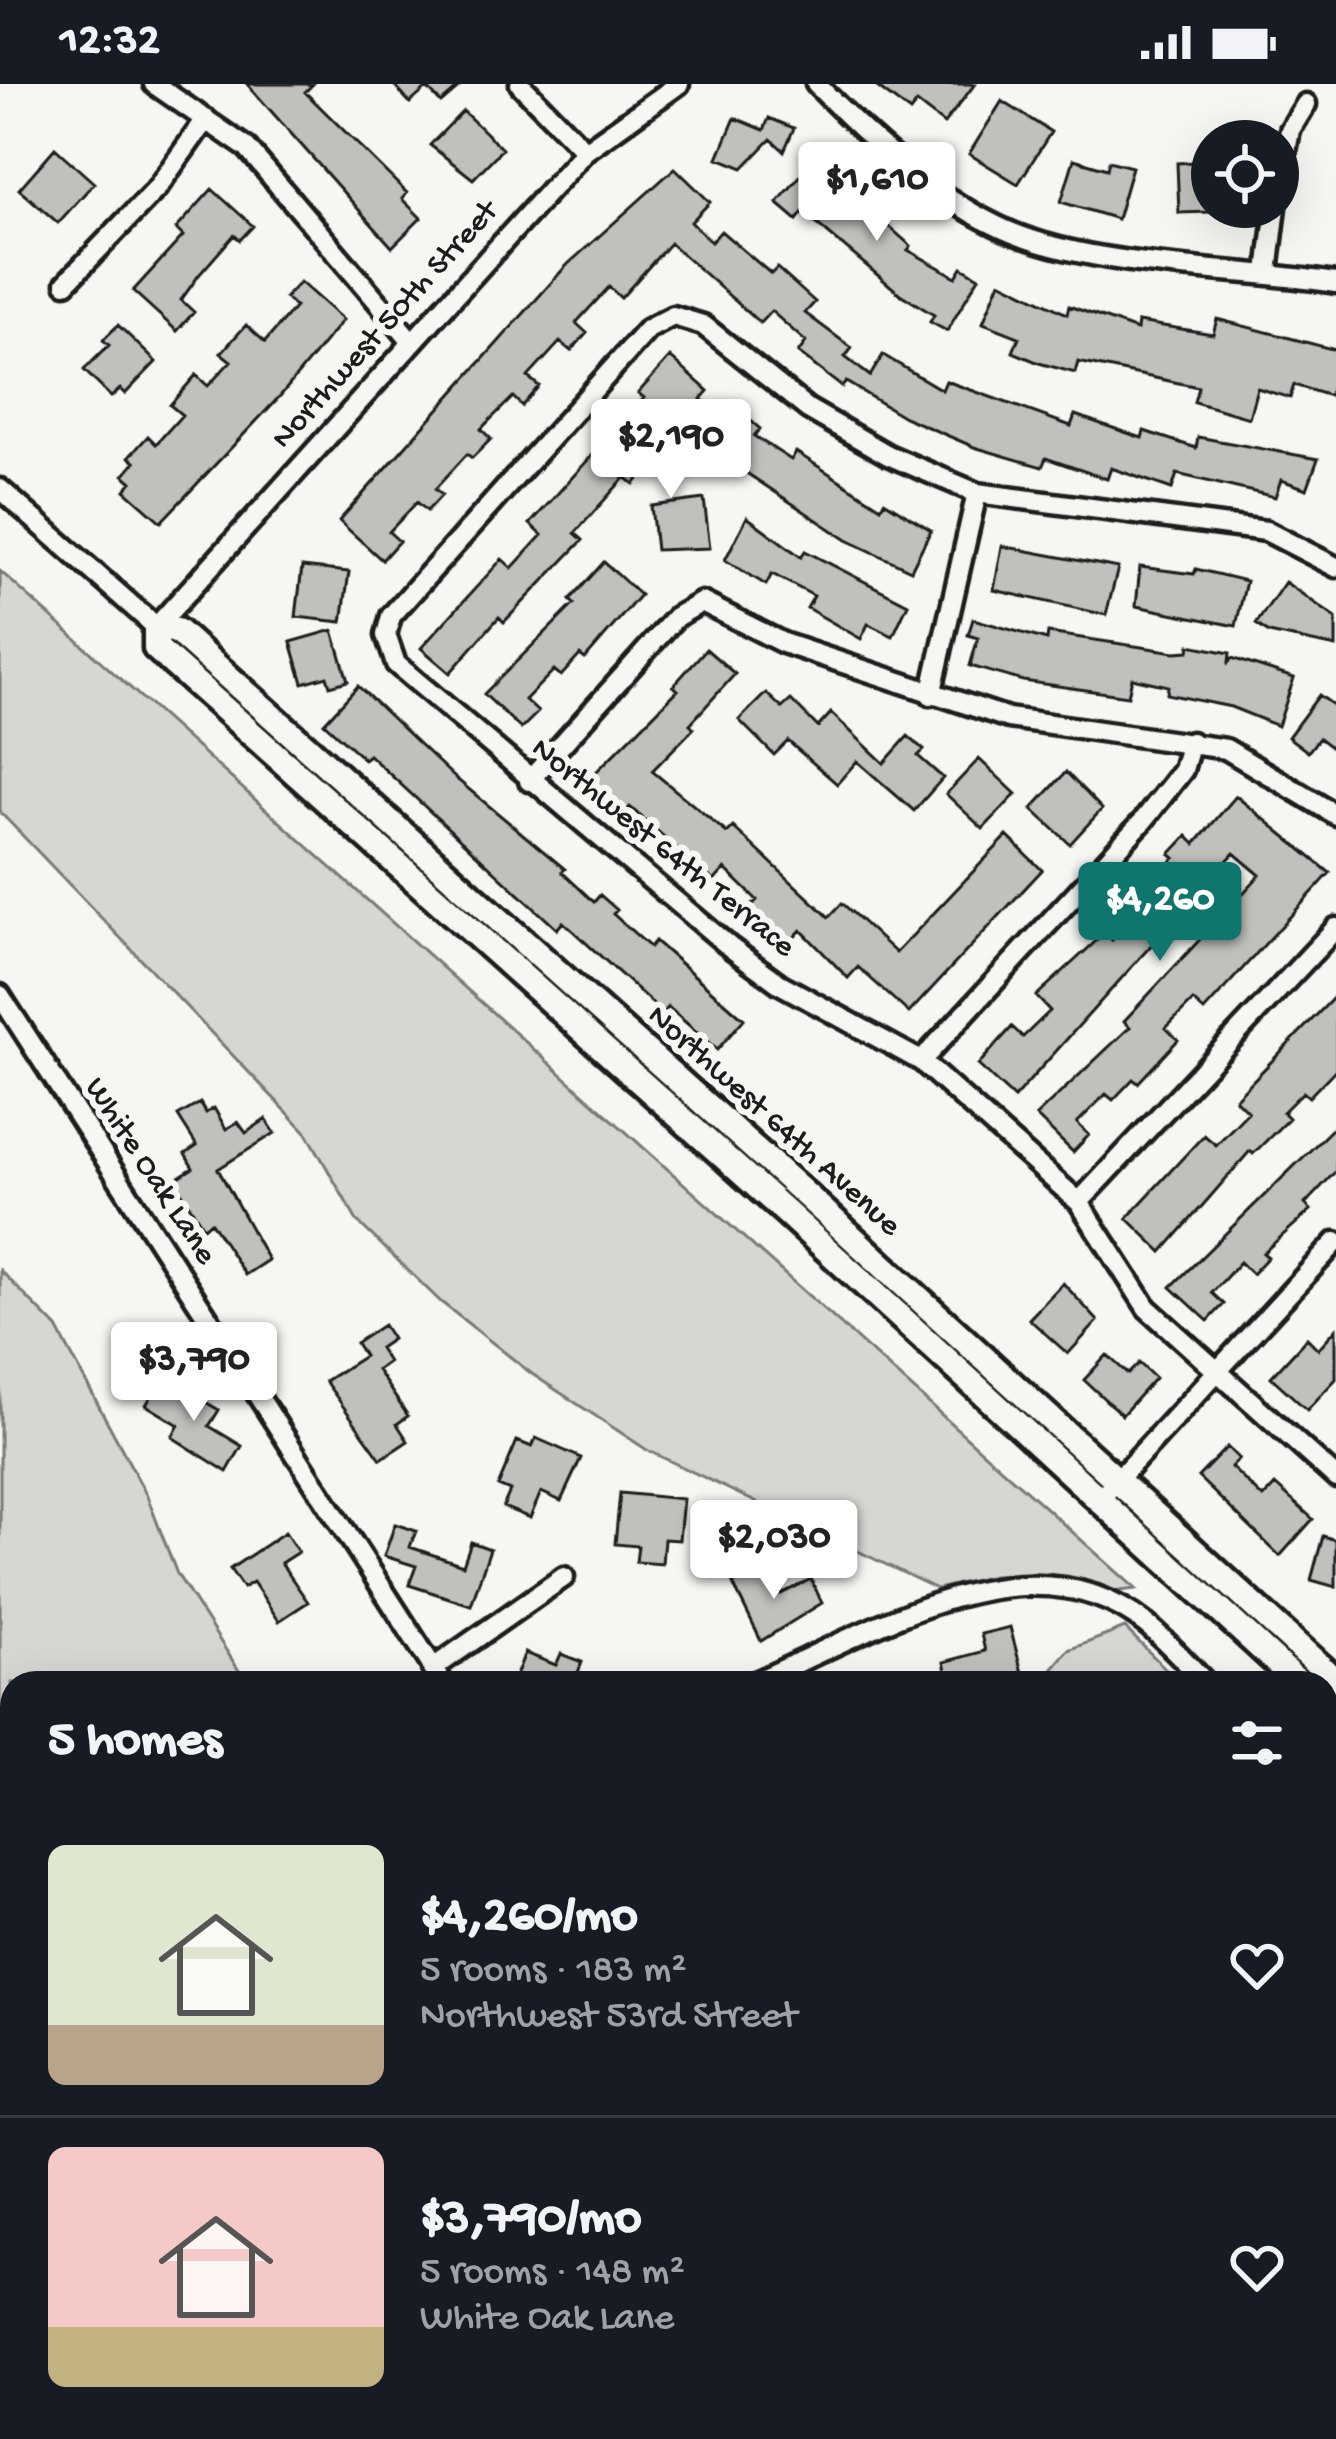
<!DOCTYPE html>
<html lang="en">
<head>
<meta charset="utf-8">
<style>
  :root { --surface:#171b24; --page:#242831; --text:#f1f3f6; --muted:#9ea1a6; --line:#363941; --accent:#0f766e }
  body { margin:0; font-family:"Gochi Hand",sans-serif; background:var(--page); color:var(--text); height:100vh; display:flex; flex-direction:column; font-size:45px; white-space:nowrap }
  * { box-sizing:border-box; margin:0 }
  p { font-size:39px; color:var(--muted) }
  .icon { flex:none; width:66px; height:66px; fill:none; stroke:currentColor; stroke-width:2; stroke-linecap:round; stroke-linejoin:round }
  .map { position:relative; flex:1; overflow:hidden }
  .drawer { position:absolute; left:0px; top:1587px; width:1338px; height:768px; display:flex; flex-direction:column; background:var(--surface); border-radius:36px 36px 0 0; box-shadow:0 12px 48px #0002 }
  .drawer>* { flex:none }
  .controls { position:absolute; left:1191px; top:36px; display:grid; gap:24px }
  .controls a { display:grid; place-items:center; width:108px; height:108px; border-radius:50%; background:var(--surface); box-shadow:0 12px 48px #0002; font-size:60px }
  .price { position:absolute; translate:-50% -102px; padding:0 27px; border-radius:12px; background:#fff; color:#222; font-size:39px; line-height:78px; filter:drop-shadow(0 3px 6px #0008) }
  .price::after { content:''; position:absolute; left:50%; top:72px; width:36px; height:27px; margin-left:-18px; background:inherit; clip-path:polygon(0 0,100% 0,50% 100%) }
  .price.selected { background:var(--accent); color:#fff }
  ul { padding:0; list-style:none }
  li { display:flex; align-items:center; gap:36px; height:300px; padding:0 48px }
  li+li { border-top:3px solid var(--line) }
  li span { display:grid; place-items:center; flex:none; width:336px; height:240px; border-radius:18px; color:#555 }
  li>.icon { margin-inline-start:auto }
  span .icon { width:144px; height:144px; fill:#fffc; stroke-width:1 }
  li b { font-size:51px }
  h2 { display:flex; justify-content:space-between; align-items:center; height:144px; padding:0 48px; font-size:51px }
  .status { display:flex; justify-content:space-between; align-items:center; height:84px; padding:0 60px; background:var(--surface); direction:ltr }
  .status svg { height:33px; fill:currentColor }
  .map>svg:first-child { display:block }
</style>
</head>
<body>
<div class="status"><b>12:32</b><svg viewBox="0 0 49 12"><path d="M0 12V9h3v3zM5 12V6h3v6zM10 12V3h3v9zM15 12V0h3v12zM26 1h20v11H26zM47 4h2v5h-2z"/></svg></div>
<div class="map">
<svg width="1336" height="2355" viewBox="0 0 1336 2355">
  <rect width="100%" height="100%" fill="#f6f6f2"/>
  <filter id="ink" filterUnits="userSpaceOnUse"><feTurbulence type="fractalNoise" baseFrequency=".00833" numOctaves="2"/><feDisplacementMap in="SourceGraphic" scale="24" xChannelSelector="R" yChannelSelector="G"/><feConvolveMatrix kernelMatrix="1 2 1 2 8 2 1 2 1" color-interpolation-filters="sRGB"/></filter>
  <g filter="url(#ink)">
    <path fill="#d6d6d2" stroke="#797977" stroke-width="3" d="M 0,487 L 1136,1505 L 1104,1509 L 1053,1492 L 993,1492 L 937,1505 L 647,1366 L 532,1290 L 441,1218 L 357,1137 L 307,1049 L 0,728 Z
      M 0,1186 L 57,1244 L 147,1412 L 177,1490 L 247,1599 L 12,1599 L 12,1736 L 0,1696 Z
      M 1125,1544 L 1180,1599 L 1040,1599 L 1068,1566 Z
      M 73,2343 L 598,2343 L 592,2355 L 72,2355 Z"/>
    <path fill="#c0c0bd" stroke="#1c1c1c" stroke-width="3" d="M 247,0 L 313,0 L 305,8 L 407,109 L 402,115 L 421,134 L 392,163 Z
      M 393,0 L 463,0 L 441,19 L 427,4 L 410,19 Z
      M 873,0 L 975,0 L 944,40 L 917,19 L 910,28 Z
      M 1002,17 L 1051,48 L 1018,100 L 969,70 Z
      M 463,27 L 502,65 L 473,95 L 430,61 Z
      M 735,34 L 764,46 L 769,34 L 794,44 L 784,67 L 771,55 L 743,84 L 718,74 Z
      M 55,64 L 94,99 L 58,139 L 19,105 Z
      M 1074,75 L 1107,85 L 1109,77 L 1132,83 L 1117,135 L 1061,118 Z
      M 814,76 L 888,134 L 885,139 L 911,162 L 908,166 L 956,193 L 962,183 L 979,193 L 947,247 L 930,238 L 934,231 L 900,210 L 803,128 L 797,136 L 777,119 Z
      M 1212,77 L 1212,128 L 1179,129 L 1177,79 Z
      M 675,84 L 710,118 L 691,138 L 711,158 L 721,147 L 771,190 L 777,184 L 815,218 L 805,229 L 852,264 L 845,273 L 870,292 L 883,271 L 942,306 L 946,297 L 1071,342 L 1075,331 L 1142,354 L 1144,347 L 1196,364 L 1198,353 L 1318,375 L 1307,405 L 1281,396 L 1275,413 L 1177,390 L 1172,405 L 1111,384 L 1107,395 L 1046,374 L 1042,383 L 974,363 L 904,333 L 846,298 L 842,303 L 798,269 L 806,258 L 771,227 L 760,239 L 670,159 L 621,214 L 609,203 L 576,239 L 587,249 L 571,267 L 560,258 L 528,293 L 539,302 L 522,322 L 513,313 L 481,345 L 491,355 L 472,374 L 467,370 L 435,405 L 442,411 L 427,427 L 417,418 L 389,448 L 399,457 L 382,476 L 339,437 L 566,182 Z
      M 212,105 L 253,142 L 240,156 L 234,151 L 199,191 L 181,216 L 194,228 L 177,247 L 133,207 L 183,152 L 176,145 Z
      M 1000,197 L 1067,230 L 1069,222 L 1137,246 L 1138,238 L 1213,250 L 1217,235 L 1336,266 L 1330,312 L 1294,301 L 1290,314 L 1257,304 L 1249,334 L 1194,318 L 1198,303 L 1078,278 L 1075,289 L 1039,279 L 1013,268 L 1019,253 L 983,239 Z
      M 300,198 L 343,236 L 281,311 L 161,438 L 125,406 L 132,398 L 124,391 L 135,378 L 129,373 L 148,352 L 156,360 L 182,331 L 170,321 L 196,291 L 208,302 L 231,277 L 221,269 L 246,241 L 265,258 L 295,223 L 285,214 Z
      M 118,241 L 156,278 L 125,310 L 120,305 L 111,313 L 84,286 L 109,261 L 103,256 Z
      M 670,273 L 708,307 L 701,315 L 731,341 L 742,329 L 760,345 L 754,352 L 791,376 L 796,368 L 881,423 L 884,417 L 931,446 L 911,486 L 847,456 L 730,378 L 725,384 L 682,345 L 634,400 L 625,393 L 575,449 L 583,456 L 504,538 L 499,533 L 450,589 L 421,564 L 502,475 L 512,484 L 542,451 L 530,440 L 644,314 L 638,309 Z
      M 704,415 L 710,464 L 656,466 L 651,422 Z
      M 747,433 L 801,473 L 805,467 L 908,520 L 893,552 L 868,540 L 861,555 L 807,524 L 814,512 L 772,490 L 766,501 L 725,476 Z
      M 1002,462 L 1118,484 L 1106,531 L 994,506 Z
      M 604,478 L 640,511 L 585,575 L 580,571 L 561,592 L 554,586 L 525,616 L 538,628 L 521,645 L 484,610 L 574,520 L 570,516 Z
      M 302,483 L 349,488 L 342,538 L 296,533 Z
      M 1140,483 L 1194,490 L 1196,485 L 1246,497 L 1236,542 L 1136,522 Z
      M 1285,498 L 1336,534 L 1336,563 L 1269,549 L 1256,540 Z
      M 973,535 L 1047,556 L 1048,549 L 1175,568 L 1189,567 L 1190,561 L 1230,569 L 1229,578 L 1232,574 L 1294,594 L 1278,642 L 1231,623 L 1167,610 L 1168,602 L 1132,594 L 1128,612 L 1023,597 L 970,582 L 978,554 L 968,551 Z
      M 333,546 L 348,597 L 330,602 L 327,592 L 303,599 L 291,558 Z
      M 706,565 L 735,590 L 690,640 L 694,644 L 652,687 L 727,749 L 733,743 L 829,833 L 842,819 L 896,869 L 1007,752 L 1042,786 L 909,929 L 858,883 L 848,894 L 801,846 L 787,861 L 749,825 L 757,816 L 725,785 L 714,797 L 630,723 L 622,732 L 586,698 L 678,606 L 673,602 Z
      M 358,602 L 454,693 L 565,785 L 562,788 L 594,818 L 600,811 L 617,826 L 613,830 L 650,863 L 655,857 L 744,935 L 717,966 L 668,923 L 663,929 L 563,838 L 557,845 L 369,671 L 364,675 L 324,639 Z
      M 766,609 L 782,624 L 791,616 L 818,643 L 831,629 L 884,679 L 908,652 L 924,666 L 918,672 L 943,694 L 914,727 L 857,677 L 837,700 L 788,657 L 774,671 L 739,636 Z
      M 1319,611 L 1336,623 L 1336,667 L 1319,654 L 1308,668 L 1288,653 Z
      M 979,675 L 1016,710 L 983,745 L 946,710 Z
      M 1066,688 L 1102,725 L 1070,760 L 1032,725 Z
      M 1236,712 L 1330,789 L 1204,927 L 1193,917 L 1166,944 L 1178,956 L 1138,999 L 1133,995 L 1113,1016 L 1106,1010 L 1077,1039 L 1089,1051 L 1073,1068 L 1036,1032 L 1130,943 L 1124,937 L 1260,791 L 1234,769 L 1014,1014 L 978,981 L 1012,943 L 1023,953 L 1050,927 L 1036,912 L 1105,849 L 1112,856 L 1139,828 L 1128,817 L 1175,774 L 1170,770 L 1187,752 L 1195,760 Z
      M 1336,911 L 1336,985 L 1309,1013 L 1303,1008 L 1283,1028 L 1289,1034 L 1253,1070 L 1250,1067 L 1162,1168 L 1127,1134 L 1204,1051 L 1216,1061 L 1248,1028 L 1235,1015 Z
      M 200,1019 L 206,1029 L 214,1024 L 226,1045 L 238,1038 L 246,1049 L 266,1035 L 275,1049 L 218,1085 L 268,1176 L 245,1191 L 211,1138 L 203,1143 L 174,1096 L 193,1084 L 185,1070 L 197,1062 L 178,1032 Z
      M 1336,1041 L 1336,1087 L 1305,1120 L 1311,1126 L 1263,1169 L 1268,1173 L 1252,1190 L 1240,1178 L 1212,1209 L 1224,1220 L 1208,1237 L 1171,1203 Z
      M 1063,1199 L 1098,1237 L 1068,1270 L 1029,1235 Z
      M 383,1241 L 392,1255 L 379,1264 L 388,1278 L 377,1286 L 408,1332 L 397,1340 L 408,1357 L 381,1375 L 325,1297 L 364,1272 L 356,1259 Z
      M 1336,1245 L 1336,1295 L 1307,1326 L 1271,1293 L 1307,1254 L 1318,1265 Z
      M 1107,1271 L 1128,1290 L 1139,1279 L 1155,1294 L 1122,1331 L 1084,1296 Z
      M 163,1293 L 219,1326 L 209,1342 L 242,1362 L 227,1388 L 172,1353 L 179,1341 L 146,1321 Z
      M 536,1354 L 581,1374 L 561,1417 L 541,1408 L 530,1434 L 503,1423 L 510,1407 L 498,1402 L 517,1357 L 532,1363 Z
      M 1227,1363 L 1239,1375 L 1231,1383 L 1263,1414 L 1275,1401 L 1313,1435 L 1280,1472 L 1198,1393 Z
      M 620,1409 L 683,1415 L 679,1456 L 664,1455 L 662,1480 L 636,1478 L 638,1462 L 615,1460 Z
      M 395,1440 L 416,1447 L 410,1463 L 463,1481 L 471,1458 L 490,1465 L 471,1521 L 409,1501 L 416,1482 L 384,1472 Z
      M 285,1448 L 298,1468 L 281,1479 L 308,1518 L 279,1537 L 253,1498 L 243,1504 L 230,1485 Z
      M 1323,1452 L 1336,1456 L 1336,1503 L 1311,1496 Z
      M 767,1483 L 781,1510 L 811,1495 L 822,1519 L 761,1557 L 733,1500 Z
      M 1010,1543 L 1024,1596 L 949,1599 L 944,1578 L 985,1567 L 981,1550 Z
      M 525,1569 L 556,1581 L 561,1570 L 582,1578 L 574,1599 L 513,1599 Z"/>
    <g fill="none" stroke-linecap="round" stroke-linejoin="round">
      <defs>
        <path id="service" d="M 1326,2220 L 1336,2209
          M 1326,2251 L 1336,2259
          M 1266,2343 L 1280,2355
          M 1185,2355 L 1196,2343"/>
        <path id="minor" d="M 154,0 L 247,64 L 412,258
          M 520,0 L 585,67
          M 816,0 C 868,53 927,108 995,141 C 1084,186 1235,183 1336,199
          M 1278,110 L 1290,46 L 1306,20
          M 1268,188 L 1276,123
          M 66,199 L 157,104 L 206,35
          M 0,405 L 156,543 L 585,67 L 679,0
          M 1336,483 L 1266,447 L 977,409 L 888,371 L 808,325 L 703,241 L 673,232 L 648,245 L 391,532 L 386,551 L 396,580 L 731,864 L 780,900 L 921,977 L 1079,1118 L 1147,1224 L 1336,1394
          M 931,611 L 977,409
          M 529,697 L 676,533 L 702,518 L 783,559 L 1008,634 L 1226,665 L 1336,731
          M 0,911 L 443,1599
          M 921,977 L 1143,737 L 1183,686 L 1191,658
          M 1079,1118 L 1336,844
          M 1100,1415 L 1336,1158
          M 432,1585 L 564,1493
          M 753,1599 C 868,1550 1028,1445 1146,1540 C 1167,1557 1187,1579 1206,1599
          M 1326,1802 L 1336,1817
          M 736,2343 L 749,2355
          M 1004,2355 L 1015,2343"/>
        <path id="tertiary" d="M 1299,1599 L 788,1130 L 156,564 L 156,543 L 177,547 L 806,1111 L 1336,1597
          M 1326,1624 L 1336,1633"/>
        <path id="trunk" d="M 1326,2062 L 1336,2051
          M 1326,2122 L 1336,2112
          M 1059,2355 L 1070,2343
          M 1116,2355 L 1127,2343"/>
      </defs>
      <use href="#service" stroke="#1c1c1c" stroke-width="18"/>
      <use href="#minor" stroke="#1c1c1c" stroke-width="27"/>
      <use href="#tertiary" stroke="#1c1c1c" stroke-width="33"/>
      <use href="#trunk" stroke="#1c1c1c" stroke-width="39"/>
      <use href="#service" stroke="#f6f6f2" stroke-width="9"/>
      <use href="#minor" stroke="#f6f6f2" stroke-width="18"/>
      <use href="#tertiary" stroke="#f6f6f2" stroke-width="24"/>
      <use href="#trunk" stroke="#f6f6f2" stroke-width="30"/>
    </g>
  </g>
  <g text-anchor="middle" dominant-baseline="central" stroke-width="12" stroke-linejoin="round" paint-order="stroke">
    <g font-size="33" fill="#1c1c1c" stroke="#f6f6f2">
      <text transform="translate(386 242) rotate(-48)">Northwest 50th Street</text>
      <text transform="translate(662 765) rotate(39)">Northwest 64th Terrace</text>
      <text transform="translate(773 1038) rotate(42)">Northwest 64th Avenue</text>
      <text transform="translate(149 1088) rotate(57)">White Oak Lane</text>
    </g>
  </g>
</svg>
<div class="controls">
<a><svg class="icon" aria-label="locate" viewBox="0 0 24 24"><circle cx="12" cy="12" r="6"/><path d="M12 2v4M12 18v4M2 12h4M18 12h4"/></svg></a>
</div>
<b class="price" style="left:877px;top:160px">$1,610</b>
<b class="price" style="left:671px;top:417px">$2,190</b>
<b class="price selected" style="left:1160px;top:880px">$4,260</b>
<b class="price" style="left:194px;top:1340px">$3,790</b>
<b class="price" style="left:774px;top:1518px">$2,030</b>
<section class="drawer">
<h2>5 homes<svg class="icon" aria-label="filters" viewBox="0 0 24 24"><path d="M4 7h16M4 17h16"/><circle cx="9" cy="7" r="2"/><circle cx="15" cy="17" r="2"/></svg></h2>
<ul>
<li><span style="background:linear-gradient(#dfe7d0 75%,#b9a48a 0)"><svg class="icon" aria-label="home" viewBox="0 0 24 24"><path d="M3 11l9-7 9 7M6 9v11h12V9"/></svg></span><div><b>$4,260/mo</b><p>5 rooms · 183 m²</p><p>Northwest 53rd Street</p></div><svg class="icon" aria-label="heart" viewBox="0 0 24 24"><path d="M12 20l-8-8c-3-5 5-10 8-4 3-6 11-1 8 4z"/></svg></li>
<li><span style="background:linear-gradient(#f6c9c9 75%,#c2b280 0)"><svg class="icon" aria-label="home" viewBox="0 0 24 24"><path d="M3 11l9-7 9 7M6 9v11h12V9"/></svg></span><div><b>$3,790/mo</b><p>5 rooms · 148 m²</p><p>White Oak Lane</p></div><svg class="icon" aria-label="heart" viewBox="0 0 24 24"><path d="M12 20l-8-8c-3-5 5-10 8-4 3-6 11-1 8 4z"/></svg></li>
</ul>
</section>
</div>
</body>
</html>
